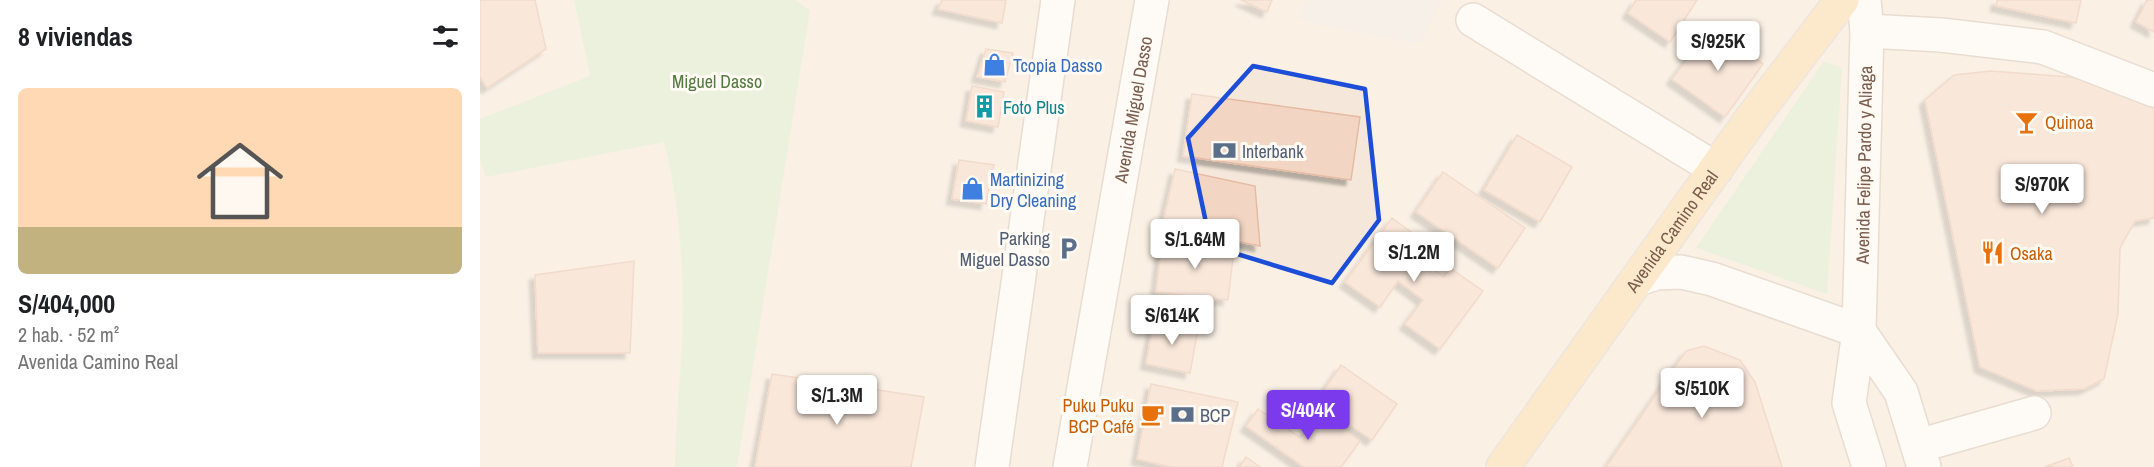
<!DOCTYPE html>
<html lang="es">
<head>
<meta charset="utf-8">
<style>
  :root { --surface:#fff; --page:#f2f2f2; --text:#202124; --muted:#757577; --accent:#7c3aed }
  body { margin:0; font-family:"Archivo Narrow",sans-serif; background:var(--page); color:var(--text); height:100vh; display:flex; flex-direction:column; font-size:22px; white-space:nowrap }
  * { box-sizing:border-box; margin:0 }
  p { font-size:20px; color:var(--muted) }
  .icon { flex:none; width:33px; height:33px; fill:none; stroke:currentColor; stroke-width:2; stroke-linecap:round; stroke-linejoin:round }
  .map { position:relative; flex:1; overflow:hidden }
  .panel { display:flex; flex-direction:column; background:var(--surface); width:480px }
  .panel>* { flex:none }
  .price { position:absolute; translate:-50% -51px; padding:0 14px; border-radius:6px; background:#fff; color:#222; font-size:20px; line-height:39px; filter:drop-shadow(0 2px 3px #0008) }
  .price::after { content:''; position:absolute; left:50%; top:36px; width:18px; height:14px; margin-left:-9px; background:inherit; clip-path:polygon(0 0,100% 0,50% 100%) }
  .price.selected { background:var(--accent); color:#fff }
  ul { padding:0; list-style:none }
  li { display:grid; align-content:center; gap:12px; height:318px; padding:0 18px }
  li span { display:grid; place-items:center; height:186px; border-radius:9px; color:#555 }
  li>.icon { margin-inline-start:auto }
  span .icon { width:108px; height:108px; fill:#fffc; stroke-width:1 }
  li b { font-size:26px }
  h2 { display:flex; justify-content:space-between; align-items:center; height:72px; padding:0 18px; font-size:26px }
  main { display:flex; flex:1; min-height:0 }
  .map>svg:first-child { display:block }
</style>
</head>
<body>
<main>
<section class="panel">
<h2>8 viviendas<svg class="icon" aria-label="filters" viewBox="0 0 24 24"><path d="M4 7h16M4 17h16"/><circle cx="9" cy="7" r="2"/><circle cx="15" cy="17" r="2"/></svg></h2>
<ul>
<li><span style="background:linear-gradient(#ffd9b3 75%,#c2b280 0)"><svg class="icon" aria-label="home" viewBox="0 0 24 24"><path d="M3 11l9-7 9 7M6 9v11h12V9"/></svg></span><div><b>S/404,000</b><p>2 hab. · 52 m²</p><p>Avenida Camino Real</p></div></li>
</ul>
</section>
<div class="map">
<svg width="1674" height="467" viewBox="0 0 1674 467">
  <defs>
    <filter id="shadow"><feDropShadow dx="-5.5" dy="5.5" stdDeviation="1.5" flood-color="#0004"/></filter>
  </defs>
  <rect width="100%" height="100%" fill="#fdf6ec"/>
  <path fill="#f5e8da" d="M 0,0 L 1674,0 L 1674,467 L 0,467 Z"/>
  <path fill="#efe9e4" d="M 828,0 L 962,0 L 940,44 L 817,20 Z"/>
  <path fill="#d8ecc9" d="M 94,0 L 315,0 L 330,10 L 257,467 L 195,467 C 195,425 200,385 202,343 C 205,277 200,206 184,142 L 6,177 L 0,160 L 0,119 L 110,76 Z
    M 1344,61 L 1362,68 L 1347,294 L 1216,248 Z"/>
  <path fill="#f3d5c3" stroke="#e6bba3" stroke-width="1.5" filter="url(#shadow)" d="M 0,0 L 55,0 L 66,49 L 7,88 L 0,77 Z
    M 462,0 L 526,0 L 522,23 L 458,9 Z
    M 761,0 L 792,0 L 787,12 Z
    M 1156,0 L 1217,0 L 1190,42 L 1148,13 Z
    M 1517,0 L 1601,0 L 1596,23 L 1516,6 Z
    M 1667,0 L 1674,0 L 1674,32 L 1656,22 Z
    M 1231,26 L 1283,64 L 1245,117 L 1192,79 Z
    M 506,49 L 533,53 L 525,82 L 497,77 Z
    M 1511,71 L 1601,78 L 1674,101 L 1674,218 L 1655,221 L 1640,248 L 1638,314 L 1624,379 L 1604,389 L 1557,391 L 1500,367 L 1445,100 L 1474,75 Z
    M 492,86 L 524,92 L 518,127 L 486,121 Z
    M 712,94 L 880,117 L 871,180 L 703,156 Z
    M 1037,135 L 1092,167 L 1060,222 L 1004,190 Z
    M 479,160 L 514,165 L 506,204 L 472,199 Z
    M 695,169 L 775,186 L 780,246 L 682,226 Z
    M 963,172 L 1045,228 L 1018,268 L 936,212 Z
    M 912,218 L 947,244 L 936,257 L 964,277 L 970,268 L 1003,291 L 960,349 L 925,324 L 943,300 L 918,281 L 900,307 L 865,282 Z
    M 682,241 L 754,249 L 748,300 L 676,292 Z
    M 154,261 L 150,353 L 58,353 L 55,275 Z
    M 674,320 L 718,329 L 710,373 L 666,364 Z
    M 1224,346 L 1260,360 L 1275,382 L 1302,467 L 1126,467 L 1206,351 Z
    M 861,365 L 917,404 L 892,440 L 836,402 Z
    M 292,374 L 444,397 L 431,467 L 275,467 Z
    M 671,384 L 758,402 L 742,467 L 691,467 L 657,459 Z
    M 778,409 L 821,438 L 839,412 L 880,441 L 861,467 L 824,467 L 766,426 Z
    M 766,457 L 780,467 L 759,467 Z
    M 1589,458 L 1593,467 L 1565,467 Z"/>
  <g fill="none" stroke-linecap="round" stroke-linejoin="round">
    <defs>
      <g id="minor">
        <path d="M 1384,0 L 1387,31 L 1379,331 L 1369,403 L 1389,467"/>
        <path d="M 993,20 L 1236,169"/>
        <path d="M 1387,31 L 1461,35 L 1563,47 L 1674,90"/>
        <path d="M 1158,279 L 1176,273 L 1201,272 L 1232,279 L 1379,331 L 1421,392 L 1444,467"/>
        <path d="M 1438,446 L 1554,413"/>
        <path d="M 512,467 L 578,0"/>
        <path id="s1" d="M 590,467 L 672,0"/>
      </g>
      <g id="major">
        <path id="s2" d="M 1023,467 L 1272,118 L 1362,0"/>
      </g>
    </defs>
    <use href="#minor" stroke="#d1beb0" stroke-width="36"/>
    <use href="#major" stroke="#dad1cd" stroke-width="36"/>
    <use href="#minor" stroke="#fff" stroke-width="33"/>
    <use href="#major" stroke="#fbd9a5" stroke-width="33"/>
  </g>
  <path d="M0 0H1674V467H0ZM 773,66 L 885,89 L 899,220 L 852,283 L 731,246 L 708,138 Z" fill="#fdf6ec" fill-opacity=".55" fill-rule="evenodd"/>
  <path fill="none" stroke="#1d4ed8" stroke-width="4.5" stroke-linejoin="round" d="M 773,66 L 885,89 L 899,220 L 852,283 L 731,246 L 708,138 Z"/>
  <defs>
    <symbol id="shop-bare" viewBox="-9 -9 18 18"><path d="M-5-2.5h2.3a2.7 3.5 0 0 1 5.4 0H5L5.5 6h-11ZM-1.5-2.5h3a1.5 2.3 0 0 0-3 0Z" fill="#3f7fe0" stroke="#fffaf3" stroke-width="2.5" paint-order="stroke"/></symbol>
    <symbol id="building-bare" viewBox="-9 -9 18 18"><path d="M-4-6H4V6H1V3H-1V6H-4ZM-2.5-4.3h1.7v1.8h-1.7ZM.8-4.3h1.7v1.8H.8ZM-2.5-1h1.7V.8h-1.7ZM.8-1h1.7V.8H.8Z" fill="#0f9aa8" stroke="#fffaf3" stroke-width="2.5" paint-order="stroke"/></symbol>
    <symbol id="bar-bare" viewBox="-9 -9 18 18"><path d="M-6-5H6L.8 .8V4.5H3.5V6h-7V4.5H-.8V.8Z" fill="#e8710a" stroke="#fffaf3" stroke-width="2.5" paint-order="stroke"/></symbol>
    <symbol id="bank-bare" viewBox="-9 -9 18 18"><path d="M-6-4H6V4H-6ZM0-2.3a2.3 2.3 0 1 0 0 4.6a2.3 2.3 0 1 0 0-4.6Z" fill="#5c6f8a" stroke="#fffaf3" stroke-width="2.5" paint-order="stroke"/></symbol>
    <symbol id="parking-bare" viewBox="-9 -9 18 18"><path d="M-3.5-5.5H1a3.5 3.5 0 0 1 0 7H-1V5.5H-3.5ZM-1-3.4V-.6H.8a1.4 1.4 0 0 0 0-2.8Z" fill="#5c6f8a" stroke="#fffaf3" stroke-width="2.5" paint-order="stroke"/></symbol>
    <symbol id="restaurant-bare" viewBox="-9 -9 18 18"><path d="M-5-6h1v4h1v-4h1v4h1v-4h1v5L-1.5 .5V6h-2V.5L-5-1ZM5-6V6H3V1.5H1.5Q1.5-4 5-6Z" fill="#e8710a" stroke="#fffaf3" stroke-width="2.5" paint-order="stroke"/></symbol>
    <symbol id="cafe-bare" viewBox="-9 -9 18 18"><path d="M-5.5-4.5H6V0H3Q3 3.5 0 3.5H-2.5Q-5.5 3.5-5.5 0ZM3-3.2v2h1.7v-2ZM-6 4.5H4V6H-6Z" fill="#e8710a" stroke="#fffaf3" stroke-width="2.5" paint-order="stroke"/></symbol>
  </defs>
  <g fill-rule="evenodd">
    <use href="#shop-bare" x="498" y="48" width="33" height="33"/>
    <use href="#building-bare" x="488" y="90" width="33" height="33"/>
    <use href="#bar-bare" x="1530" y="106" width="33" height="33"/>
    <use href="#bank-bare" x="728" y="134" width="33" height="33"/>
    <use href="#shop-bare" x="476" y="172" width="33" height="33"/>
    <use href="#parking-bare" x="572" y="232" width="33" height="33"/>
    <use href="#restaurant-bare" x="1496" y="236" width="33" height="33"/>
    <use href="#cafe-bare" x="656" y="398" width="33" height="33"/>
    <use href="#bank-bare" x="686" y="398" width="33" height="33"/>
  </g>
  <g text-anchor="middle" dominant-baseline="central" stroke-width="6" stroke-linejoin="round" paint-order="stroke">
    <g font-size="18" fill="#366cbe" stroke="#fffaf3" text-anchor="start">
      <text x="533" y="65">Tcopia Dasso</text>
      <text x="510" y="179">Martinizing<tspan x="510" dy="21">Dry Cleaning</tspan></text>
    </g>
    <g font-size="18" fill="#537a41" stroke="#fffaf3">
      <text x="237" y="81">Miguel Dasso</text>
    </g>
    <g font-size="18" fill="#0d838f" stroke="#fffaf3" text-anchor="start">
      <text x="523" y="107">Foto Plus</text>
    </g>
    <g font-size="18" fill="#7a5c4d" stroke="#fffaf3">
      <text stroke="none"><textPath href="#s1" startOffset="363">Avenida Miguel Dasso</textPath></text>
      <text transform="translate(1384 165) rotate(-89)">Avenida Felipe Pardo y Aliaga</text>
      <text stroke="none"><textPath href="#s2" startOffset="290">Avenida Camino Real</textPath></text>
    </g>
    <g font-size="18" fill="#c56008" stroke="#fffaf3" text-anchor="start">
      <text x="1565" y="122">Quinoa</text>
      <text x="1530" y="253">Osaka</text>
      <text x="654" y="405" text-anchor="end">Puku Puku<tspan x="654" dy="21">BCP Café</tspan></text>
    </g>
    <g font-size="18" fill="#4e5e75" stroke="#fffaf3" text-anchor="start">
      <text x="762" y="151">Interbank</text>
      <text x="570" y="238" text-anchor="end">Parking<tspan x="570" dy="21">Miguel Dasso</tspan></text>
      <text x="720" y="415">BCP</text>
    </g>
  </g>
</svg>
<b class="price" style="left:1238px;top:72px">S/925K</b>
<b class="price" style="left:1562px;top:215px">S/970K</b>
<b class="price" style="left:715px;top:270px">S/1.64M</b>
<b class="price" style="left:934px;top:283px">S/1.2M</b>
<b class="price" style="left:692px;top:346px">S/614K</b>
<b class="price" style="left:1222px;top:419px">S/510K</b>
<b class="price" style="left:357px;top:426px">S/1.3M</b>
<b class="price selected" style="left:828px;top:441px">S/404K</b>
</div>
</main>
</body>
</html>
